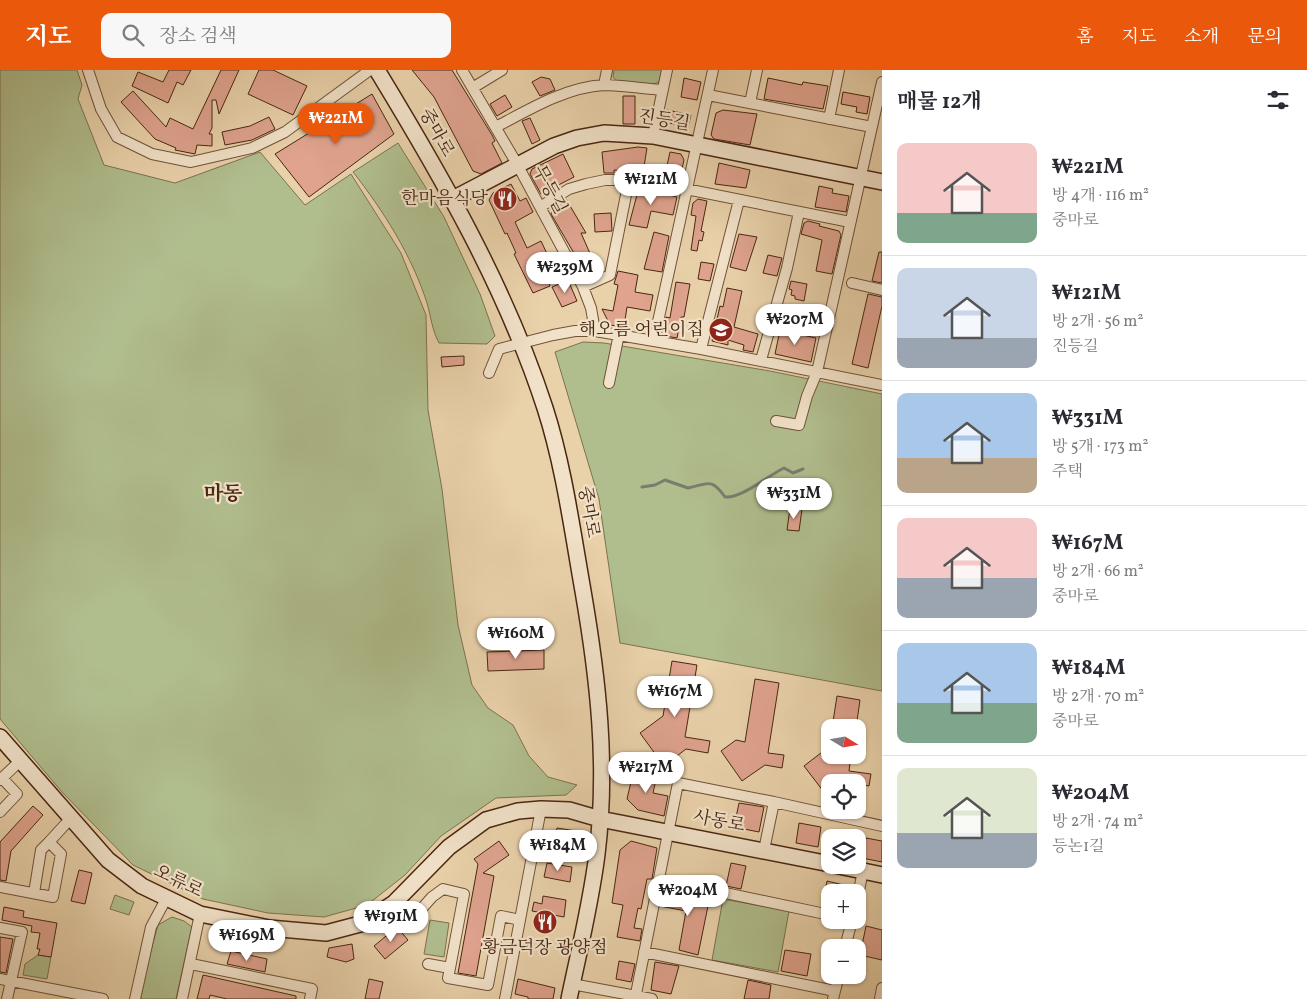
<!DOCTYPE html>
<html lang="ko">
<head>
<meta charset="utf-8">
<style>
  :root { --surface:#fff; --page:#f7f7f7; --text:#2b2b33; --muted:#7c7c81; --line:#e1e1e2; --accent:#ea580c }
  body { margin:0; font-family:Vollkorn,"Noto Serif KR",serif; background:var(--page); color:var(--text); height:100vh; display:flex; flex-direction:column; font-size:19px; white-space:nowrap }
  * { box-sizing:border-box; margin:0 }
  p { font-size:16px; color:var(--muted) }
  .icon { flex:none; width:28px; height:28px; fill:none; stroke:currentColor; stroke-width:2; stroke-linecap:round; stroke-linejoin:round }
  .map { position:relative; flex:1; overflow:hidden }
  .panel { display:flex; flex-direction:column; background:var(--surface); width:425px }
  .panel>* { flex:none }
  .needle { width:32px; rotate:101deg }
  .controls { position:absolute; left:821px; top:649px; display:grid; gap:10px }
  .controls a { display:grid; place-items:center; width:45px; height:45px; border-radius:10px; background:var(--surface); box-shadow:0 1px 4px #0004; font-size:25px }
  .price { position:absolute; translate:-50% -42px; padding:0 11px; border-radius:18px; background:#fff; color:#222; font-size:16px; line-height:32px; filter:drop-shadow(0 1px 2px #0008) }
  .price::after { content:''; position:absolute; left:50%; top:30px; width:15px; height:11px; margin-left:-8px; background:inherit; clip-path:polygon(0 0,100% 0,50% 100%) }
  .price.active { background:var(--accent); color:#fff }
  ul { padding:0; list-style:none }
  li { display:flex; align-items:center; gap:15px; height:125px; padding:0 15px }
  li+li { border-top:1px solid var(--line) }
  li span { display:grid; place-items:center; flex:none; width:140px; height:100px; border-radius:10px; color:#555 }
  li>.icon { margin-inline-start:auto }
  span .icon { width:60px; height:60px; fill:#fffc; stroke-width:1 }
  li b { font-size:21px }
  h2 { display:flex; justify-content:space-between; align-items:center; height:60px; padding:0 15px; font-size:21px }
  header { display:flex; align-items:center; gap:30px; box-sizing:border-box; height:70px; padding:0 25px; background:var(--accent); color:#fff }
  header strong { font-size:24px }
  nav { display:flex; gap:28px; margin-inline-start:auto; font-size:18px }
  .search { width:350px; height:45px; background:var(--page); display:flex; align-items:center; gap:12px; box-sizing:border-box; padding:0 18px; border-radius:10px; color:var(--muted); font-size:19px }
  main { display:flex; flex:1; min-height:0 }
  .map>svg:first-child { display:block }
</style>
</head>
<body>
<header>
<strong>지도</strong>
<div class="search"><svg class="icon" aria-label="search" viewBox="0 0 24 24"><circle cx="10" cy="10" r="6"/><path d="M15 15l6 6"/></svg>장소 검색</div>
<nav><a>홈</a><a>지도</a><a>소개</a><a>문의</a></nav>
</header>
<main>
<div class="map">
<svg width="882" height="929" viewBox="0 0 882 929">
  <rect width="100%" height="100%" fill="#e9d1aa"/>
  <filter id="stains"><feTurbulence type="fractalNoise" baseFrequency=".004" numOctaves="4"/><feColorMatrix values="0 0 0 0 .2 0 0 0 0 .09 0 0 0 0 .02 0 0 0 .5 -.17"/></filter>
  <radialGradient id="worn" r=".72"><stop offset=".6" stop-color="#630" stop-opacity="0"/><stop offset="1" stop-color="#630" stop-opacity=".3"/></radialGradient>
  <path fill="#b0bd8d" stroke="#7c7250" d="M 0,0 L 77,0 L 82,15 L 78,29 L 104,95 L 175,113 L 260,82 L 305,135 L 351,104 L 401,183 L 426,245 L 428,340 L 442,419 L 458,555 L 472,615 L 488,638 L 513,655 L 529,686 L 548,707 L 577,715 L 566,725 L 496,728 L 441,766 L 405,805 L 367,835 L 324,847 L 268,843 L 203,829 L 133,795 L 62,722 L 0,649 Z
    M 614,0 L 662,0 L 660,11 L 654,14 L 617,12 L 613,7 Z
    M 398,73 L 444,147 L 480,224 L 495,266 L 487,274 L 439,273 C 432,260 431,247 427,233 C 412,186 383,140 353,102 Z
    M 583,272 L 604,273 L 770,301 L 882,324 L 882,621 L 620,573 L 599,429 L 555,282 Z
    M 115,825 L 134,832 L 129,845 L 110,839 Z
    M 723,829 L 789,841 L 778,902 L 712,890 Z
    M 172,847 L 184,851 L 192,857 L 176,929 L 137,929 L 158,855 Z
    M 430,850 L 449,853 L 444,887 L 424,884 Z
    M 38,885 L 51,887 L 47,909 L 23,905 L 25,894 Z"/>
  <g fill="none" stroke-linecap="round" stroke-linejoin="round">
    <path stroke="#797d70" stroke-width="3" d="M 642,417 L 655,415 L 665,410 L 688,418 C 708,414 711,407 725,427 C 741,429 769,405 784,398 L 793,403 L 803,399"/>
  </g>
  <path fill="#dfa38e" stroke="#482712" d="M 169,0 L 191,0 L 183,15 L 177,12 L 168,33 L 132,16 L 138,2 L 163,12 Z
    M 221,0 L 239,0 L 219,44 L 216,30 L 212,30 L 212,58 L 209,64 L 212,64 L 212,76 L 197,75 L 195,84 L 175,80 L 176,78 L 155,69 L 121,32 L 133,21 L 166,57 L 170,48 L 193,59 Z
    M 259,0 L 273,0 L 307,16 L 293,45 L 248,24 Z
    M 412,0 L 452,0 L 492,65 L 495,71 L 492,73 L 502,93 L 481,104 L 473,101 L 434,27 Z
    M 541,7 L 550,9 L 555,20 L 540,26 L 532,12 Z
    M 684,8 L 701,12 L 697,30 L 681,27 Z
    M 768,8 L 802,15 L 803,12 L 828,16 L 823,39 L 764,29 Z
    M 843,22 L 870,27 L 867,44 L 856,42 L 857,37 L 841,34 Z
    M 372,24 L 394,64 L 309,127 L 275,84 Z
    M 505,25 L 512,37 L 497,46 L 490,34 Z
    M 623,26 L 635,26 L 635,54 L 623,54 Z
    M 667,40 L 691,45 L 688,57 L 665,52 Z
    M 723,40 L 757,44 L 750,75 L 714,69 L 711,65 L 716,43 Z
    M 269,47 L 275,59 L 252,70 L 225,75 L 222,62 L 250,56 Z
    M 530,48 L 540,70 L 532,74 L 522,51 Z
    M 638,77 L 647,78 L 643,103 L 614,100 L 614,103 L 604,103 L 602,82 Z
    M 670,82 L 681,84 L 684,90 L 681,103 L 666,100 Z
    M 563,84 L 574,107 L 541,124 L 530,104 L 532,99 Z
    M 719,93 L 750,100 L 746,118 L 715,114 Z
    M 511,114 L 520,131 L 526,128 L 533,142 L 515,152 L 527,178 L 541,171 L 549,188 L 540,192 L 550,216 L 533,223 L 514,184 L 516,183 L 507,163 L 505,164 L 489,130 L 493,123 Z
    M 819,116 L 833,119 L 832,123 L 849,126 L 846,142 L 815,137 Z
    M 639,117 L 677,127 L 673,145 L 651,141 L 647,158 L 629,155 Z
    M 566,129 L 586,163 L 581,163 L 592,188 L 595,186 L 602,201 L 588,207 L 551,144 L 553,137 Z
    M 698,129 L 707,131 L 701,161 L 704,162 L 702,171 L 699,170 L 697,181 L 691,180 L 696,146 L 691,145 L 693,133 Z
    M 611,143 L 612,161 L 595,162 L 594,144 Z
    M 808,151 L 820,154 L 819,156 L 839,161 L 841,165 L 832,204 L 816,201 L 822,170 L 801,164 L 804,153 Z
    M 654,162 L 669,166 L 662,202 L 644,199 Z
    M 739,164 L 757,167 L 746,201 L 730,197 Z
    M 879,182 L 882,182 L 882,213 L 872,211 Z
    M 768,185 L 782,188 L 777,206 L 763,203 Z
    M 701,192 L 714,194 L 710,211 L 698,209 Z
    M 618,201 L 638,205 L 635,222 L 653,225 L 650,241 L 627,237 L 624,257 L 610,255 L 602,239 L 613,241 L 618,215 L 614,214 Z
    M 568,210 L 577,231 L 562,237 L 552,217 Z
    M 791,211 L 807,214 L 804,231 L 795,229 L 795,226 L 791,225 L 792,220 L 789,219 Z
    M 676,212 L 690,214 L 684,247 L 681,247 L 677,268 L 665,266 L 663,262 L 666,247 L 670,248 Z
    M 727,218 L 742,221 L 734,257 L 758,264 L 753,282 L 743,280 L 744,275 L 728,270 L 728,275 L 712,271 L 720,236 L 723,237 Z
    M 868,224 L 882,227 L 882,236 L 868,298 L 852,294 Z
    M 780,260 L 816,268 L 811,292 L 775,284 Z
    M 464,286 L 464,295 L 442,297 L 441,287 Z
    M 790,438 L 802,439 L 799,461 L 787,460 Z
    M 544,580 L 544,599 L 488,601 L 487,582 Z
    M 672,591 L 697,595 L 685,667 L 710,671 L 708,683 L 686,679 L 664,696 L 640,663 L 663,646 Z
    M 755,609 L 779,613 L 768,683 L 784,685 L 782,698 L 765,695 L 742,711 L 721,681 L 736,670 L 745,672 Z
    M 837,626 L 860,630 L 856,658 L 832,658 Z
    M 830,676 L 830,685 L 851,685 L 849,701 L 871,704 L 869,716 L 858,714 L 858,712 L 830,712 L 830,730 L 804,696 Z
    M 634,699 L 657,705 L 653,723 L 668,726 L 664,746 L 638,740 L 627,729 Z
    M 739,733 L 764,737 L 759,762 L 734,757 Z
    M 33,736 L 43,745 L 11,781 L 6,811 L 0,810 L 0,772 Z
    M 799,753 L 821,757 L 818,777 L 796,773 Z
    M 557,758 L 576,761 L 578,770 L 576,779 L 554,774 Z
    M 866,768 L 882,771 L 882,792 L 862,788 Z
    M 499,771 L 509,785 L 483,803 L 494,806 L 476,906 L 458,903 L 478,794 L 474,789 Z
    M 631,771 L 657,778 L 652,809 L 647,809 L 641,839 L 638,838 L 634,858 L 642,859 L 640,871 L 617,867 L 623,835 L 612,833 L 620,780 Z
    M 547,793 L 572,797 L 570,812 L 544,807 Z
    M 731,793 L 746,796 L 741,819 L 726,816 Z
    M 79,800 L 92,803 L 85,834 L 71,831 Z
    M 827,811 L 848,816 L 847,822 L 825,822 Z
    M 670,818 L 685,821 L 684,825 L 709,831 L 698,885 L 679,880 L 686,841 L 660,836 L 663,821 Z
    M 543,826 L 566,830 L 564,847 L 532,841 L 534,832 L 542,834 Z
    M 4,837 L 24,841 L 23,847 L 57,853 L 51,887 L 38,885 L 40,879 L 37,879 L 40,863 L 31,862 L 32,856 L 2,850 Z
    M 866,856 L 882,860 L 882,890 L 860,885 Z
    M 397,857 L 408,870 L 385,889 L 374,876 Z
    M 0,867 L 13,869 L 6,903 L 0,902 Z
    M 352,874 L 354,889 L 346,892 L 327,887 L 329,878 Z
    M 785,880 L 811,884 L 807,906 L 781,901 Z
    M 231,881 L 267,889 L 265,902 L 227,894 Z
    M 619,891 L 635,894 L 631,912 L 616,909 Z
    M 655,892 L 679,896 L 671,924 L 651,920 Z
    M 203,905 L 296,926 L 296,929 L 227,929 L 210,925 L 209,929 L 197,929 Z
    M 369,909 L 383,912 L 379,929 L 365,929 Z
    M 518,909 L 555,918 L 553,929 L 528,929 L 528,927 L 515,924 Z
    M 748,910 L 771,915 L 769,929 L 744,929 Z"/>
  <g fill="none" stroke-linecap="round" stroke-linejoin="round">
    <defs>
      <path id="street" d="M 88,0 L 101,39 L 117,67 L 152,84 L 191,92 L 252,78 L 285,62 L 370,0
        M 462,0 L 517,94 L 583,217 L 591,238 L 595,261
        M 604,15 L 607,0
        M 474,17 L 502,0
        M 708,25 L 872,57
        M 750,33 L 757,0
        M 829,49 L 839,0
        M 496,57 C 528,40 566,17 604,15 C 623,15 644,19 663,20
        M 653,66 L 667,0
        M 540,137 L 569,119 L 586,114 L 605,110 L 641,110 L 850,152
        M 852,213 L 882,220
        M 583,217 L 610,205 L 629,110
        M 654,270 L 713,0
        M 701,279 L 739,130
        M 761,290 L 787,198 L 799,142
        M 489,303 L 499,279 L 553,265 L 575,261 L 595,261 L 701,279 L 882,315
        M 609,313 L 619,264
        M 776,351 L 799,355 L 807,326 L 817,302 L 882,12
        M 0,710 L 20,691
        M 774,732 L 882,756
        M 0,742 L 17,724 L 2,708
        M 659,809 L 830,845
        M 0,817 L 53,827 L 61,784 L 49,772 L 71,748
        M 34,823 L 41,780 L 49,772
        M 858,825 L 863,801
        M 394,833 L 410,852 L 432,827 L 443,819 L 464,824 L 450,898 L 428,894
        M 0,858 L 22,862 L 7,929
        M 845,878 L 852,850
        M 644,882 L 835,921
        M 191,894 L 312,919 L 310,929
        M 450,898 L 448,908 L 488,915 L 501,846 L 520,850
        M 0,909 L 103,929
        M 572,914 L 652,929
        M 135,929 L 151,857 L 166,829
        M 182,929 L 200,844
        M 505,929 L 541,739
        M 635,929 L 678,713 L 774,732 L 764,780
        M 833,929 L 839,905
        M 880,929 L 882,918"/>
      <path id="secondary" d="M 377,0 C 442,107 506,218 545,338 C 564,397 572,459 583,521 C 598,608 608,695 597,784 C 591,833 579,881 569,929
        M 451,130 L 554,76 L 577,68 L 604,63 L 653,66 L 882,112
        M 0,667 L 108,790 L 142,816 L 200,844 L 269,858 L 326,863 L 364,853 L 394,833 L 449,777 L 486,750 L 518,741 L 541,739 L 569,740 L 600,749 L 830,794
        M 834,795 L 882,805"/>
    </defs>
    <use href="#street" stroke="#705238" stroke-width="12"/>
    <use href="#secondary" stroke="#482712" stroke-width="18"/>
    <use href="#street" stroke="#f1e1c8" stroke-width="10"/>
    <use href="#secondary" stroke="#f1e1c8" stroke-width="15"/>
  </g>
  <defs>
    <symbol id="restaurant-disc" viewBox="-11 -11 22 22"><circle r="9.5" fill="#8f2418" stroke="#f1e1c8"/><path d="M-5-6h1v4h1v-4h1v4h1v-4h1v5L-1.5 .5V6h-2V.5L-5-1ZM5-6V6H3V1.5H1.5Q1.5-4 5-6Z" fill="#fff"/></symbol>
    <symbol id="school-disc" viewBox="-11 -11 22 22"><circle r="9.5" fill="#8f2418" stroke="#f1e1c8"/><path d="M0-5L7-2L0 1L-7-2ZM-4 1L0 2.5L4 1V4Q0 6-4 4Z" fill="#fff"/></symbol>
  </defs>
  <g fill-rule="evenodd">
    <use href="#restaurant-disc" x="491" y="115" width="28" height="28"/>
    <use href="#school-disc" x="707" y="246" width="28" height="28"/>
    <use href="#restaurant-disc" x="531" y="838" width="28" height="28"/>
  </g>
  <g text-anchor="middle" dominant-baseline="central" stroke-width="4.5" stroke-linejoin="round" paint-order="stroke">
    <g font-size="18" fill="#482712" stroke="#f1e1c8">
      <text transform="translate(664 51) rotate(9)">진등길</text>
      <text transform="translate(436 63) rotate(61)">중마로</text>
      <text transform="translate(549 120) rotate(62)">무등길</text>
      <text transform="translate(588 442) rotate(80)">중마로</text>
      <text transform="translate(719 752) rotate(11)">사동로</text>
      <text transform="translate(178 812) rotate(26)">오류로</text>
    </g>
    <g font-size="18" fill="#482712" stroke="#f1e1c8" text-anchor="end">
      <text x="488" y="129">한마음식당</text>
      <text x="704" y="260">해오름 어린이집</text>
      <text x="545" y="878" text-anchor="middle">황금덕장 광양점</text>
    </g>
    <g font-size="20" font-weight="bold" fill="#482712" stroke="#f1e1c8">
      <text x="223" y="425">마동</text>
    </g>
  </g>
  <rect width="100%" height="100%" filter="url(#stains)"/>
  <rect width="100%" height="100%" fill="url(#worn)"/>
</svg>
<div class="controls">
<a><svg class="needle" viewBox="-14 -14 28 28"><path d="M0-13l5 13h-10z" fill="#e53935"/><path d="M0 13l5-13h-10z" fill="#7c7c81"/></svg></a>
<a><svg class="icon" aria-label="locate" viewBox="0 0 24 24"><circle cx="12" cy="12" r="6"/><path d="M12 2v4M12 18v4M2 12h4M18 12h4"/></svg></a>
<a><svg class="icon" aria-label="layers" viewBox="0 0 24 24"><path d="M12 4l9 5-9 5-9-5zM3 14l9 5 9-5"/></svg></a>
<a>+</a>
<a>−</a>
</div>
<b class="price active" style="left:336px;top:75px">₩221M</b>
<b class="price" style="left:651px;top:136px">₩121M</b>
<b class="price" style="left:565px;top:224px">₩239M</b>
<b class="price" style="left:795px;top:276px">₩207M</b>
<b class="price" style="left:794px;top:450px">₩331M</b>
<b class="price" style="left:516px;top:590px">₩160M</b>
<b class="price" style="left:675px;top:648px">₩167M</b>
<b class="price" style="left:646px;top:724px">₩217M</b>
<b class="price" style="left:558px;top:802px">₩184M</b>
<b class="price" style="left:688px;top:847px">₩204M</b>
<b class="price" style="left:391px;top:873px">₩191M</b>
<b class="price" style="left:247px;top:892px">₩169M</b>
</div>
<section class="panel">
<h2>매물 12개<svg class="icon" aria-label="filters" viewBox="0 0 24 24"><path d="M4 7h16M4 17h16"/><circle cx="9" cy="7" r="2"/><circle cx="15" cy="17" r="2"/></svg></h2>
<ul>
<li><span style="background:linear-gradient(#f6c9c9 70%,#7fa58c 0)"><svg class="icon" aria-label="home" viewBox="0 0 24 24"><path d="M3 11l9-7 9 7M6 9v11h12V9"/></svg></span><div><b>₩221M</b><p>방 4개 · 116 m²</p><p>중마로</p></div></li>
<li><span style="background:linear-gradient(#c9d6e8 70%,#9aa5b1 0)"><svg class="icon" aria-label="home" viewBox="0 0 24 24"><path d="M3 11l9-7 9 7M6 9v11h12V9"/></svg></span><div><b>₩121M</b><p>방 2개 · 56 m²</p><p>진등길</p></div></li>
<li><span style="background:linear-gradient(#a9c7e8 65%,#b9a48a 0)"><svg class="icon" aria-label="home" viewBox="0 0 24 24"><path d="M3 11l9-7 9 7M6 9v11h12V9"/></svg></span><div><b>₩331M</b><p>방 5개 · 173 m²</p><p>주택</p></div></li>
<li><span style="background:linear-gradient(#f6c9c9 60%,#9aa5b1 0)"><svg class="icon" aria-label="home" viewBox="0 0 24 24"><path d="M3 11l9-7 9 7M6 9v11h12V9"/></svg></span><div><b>₩167M</b><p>방 2개 · 66 m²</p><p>중마로</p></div></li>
<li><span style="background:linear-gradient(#a9c7e8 60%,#7fa58c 0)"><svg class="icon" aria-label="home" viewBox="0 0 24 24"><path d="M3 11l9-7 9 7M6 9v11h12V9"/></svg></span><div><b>₩184M</b><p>방 2개 · 70 m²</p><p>중마로</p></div></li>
<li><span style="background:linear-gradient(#dfe7d0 65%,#9aa5b1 0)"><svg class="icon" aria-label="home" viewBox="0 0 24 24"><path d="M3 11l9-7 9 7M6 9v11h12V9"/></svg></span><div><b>₩204M</b><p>방 2개 · 74 m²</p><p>등논1길</p></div></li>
</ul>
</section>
</main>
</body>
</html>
